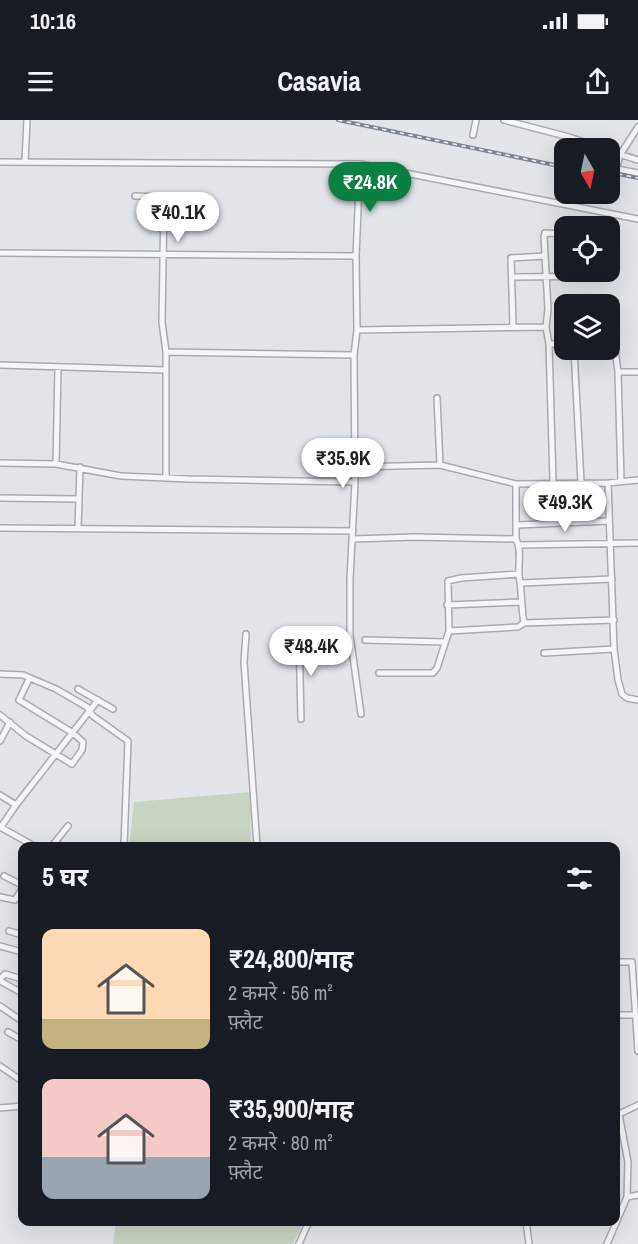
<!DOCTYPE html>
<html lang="hi">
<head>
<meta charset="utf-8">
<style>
  :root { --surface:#171b24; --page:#242831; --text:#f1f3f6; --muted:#9ea1a6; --accent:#0b8043 }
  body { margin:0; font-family:"Archivo Narrow","Noto Sans Devanagari",sans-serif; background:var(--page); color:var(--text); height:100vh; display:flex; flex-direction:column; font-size:22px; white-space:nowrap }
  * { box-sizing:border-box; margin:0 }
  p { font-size:20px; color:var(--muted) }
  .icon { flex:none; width:33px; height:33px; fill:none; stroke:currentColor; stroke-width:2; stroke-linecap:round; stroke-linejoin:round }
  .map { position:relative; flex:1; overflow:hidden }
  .details { position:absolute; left:18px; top:722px; width:602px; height:384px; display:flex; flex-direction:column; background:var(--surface); border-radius:12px; box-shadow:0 6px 24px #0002 }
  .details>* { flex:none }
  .needle { width:39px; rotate:171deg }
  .buttons { position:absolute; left:554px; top:18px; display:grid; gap:12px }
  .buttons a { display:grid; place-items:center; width:66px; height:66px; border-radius:12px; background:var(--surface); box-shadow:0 6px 24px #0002; font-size:30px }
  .price { position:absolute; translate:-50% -51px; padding:0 14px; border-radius:21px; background:#fff; color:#222; font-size:20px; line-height:39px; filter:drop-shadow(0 2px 3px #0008) }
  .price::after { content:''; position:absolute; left:50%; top:36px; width:18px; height:14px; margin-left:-9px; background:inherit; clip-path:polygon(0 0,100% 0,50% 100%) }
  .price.active { background:var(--accent); color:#fff }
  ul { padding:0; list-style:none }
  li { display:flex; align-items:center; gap:18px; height:150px; padding:0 24px }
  li span { display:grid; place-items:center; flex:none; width:168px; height:120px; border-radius:12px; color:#555 }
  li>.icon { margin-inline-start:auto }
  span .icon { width:72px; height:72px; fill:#fffc; stroke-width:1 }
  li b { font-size:26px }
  h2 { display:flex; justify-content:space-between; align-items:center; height:72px; padding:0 24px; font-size:26px }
  .status { display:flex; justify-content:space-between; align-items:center; height:42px; padding:0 30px; background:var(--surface); direction:ltr }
  .status svg { height:16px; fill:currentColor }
  header { display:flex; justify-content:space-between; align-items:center; height:78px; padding:0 24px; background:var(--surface); font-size:27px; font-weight:700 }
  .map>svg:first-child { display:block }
</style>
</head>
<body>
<div class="status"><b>10:16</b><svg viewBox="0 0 49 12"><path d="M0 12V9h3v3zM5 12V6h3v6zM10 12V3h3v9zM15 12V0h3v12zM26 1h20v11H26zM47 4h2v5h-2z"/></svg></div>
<header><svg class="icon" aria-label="menu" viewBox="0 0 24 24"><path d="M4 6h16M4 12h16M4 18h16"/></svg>Casavia<svg class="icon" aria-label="share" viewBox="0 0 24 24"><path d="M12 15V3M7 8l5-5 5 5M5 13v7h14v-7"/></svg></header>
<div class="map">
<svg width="638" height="1124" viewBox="0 0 638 1124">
  <rect width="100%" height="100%" fill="#e2e5ea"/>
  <path fill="#c8d4c3" d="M 250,672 L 251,726 L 129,726 L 134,682 Z
    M 116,1101 L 304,1101 L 293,1124 L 113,1124 Z"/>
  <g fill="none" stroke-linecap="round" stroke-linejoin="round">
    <defs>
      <path id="minor" d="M 504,0 L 569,17 L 602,28
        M 473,15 L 476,0
        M 609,31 L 638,40
        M 0,42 L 360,44 L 638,99
        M 25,42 L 27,0
        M 360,44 L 356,136 L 357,210 L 354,235 L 355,362 L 350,459 L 350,515 L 361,594
        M 617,46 L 620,35 L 638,7
        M 617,49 L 638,53
        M 135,76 L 163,77 L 164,82 L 162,202 L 166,232 L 166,358
        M 0,133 L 356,136
        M 513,157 L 610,156
        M 513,207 L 511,138 L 545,136
        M 546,207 L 549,224 L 553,362
        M 357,210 L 546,207 L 548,189 L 544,117 L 545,113 L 564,114
        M 609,222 L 614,222 L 618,252 L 621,361
        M 549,224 L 564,224
        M 574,230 L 581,362
        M 166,232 L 354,235
        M 0,245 L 165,250
        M 618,252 L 638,252
        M 437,278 L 440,345
        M 0,343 L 56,344 L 121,356 L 189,359 L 355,362
        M 56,344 L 58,247
        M 355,347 L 440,345 L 516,364 L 608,363 L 638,360
        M 608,363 L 614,529 L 618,560 L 622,574 L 627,578 L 638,580
        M 516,364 L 516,419 C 522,430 518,444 519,456 C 522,471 521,487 524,503
        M 0,378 L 78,379
        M 517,405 L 609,401
        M 0,408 L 353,411
        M 78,409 L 80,347
        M 353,419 L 415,417 L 516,419
        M 519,425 L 638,423
        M 522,463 L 612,459
        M 447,485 L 520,482
        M 449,511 L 518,507 L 524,503 L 614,500
        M 246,514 L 244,542 L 257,726
        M 299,516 L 301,599
        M 365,520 L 445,522
        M 544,533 L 614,529
        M 379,553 L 433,553 L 437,548 L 449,511 L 448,461 L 461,458 L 519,454
        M 0,554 L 23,555 L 56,569 L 87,587 L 93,596 L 128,621 L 124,726
        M 78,569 L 113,589
        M 0,595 L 26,616 L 72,644 L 82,630 L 83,622 L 73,613 L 19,580 L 29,559
        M 0,621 L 10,602
        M 0,675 L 16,685
        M 0,707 L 34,726
        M 1,707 L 16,685 L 98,580
        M 52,726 L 68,706
        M 4,756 L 22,765
        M 0,777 L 15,780 L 22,769
        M 9,811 L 22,815
        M 0,826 L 22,832
        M 615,842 L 632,842 L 638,931
        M 0,859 L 5,854 L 22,859
        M 0,861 L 22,873
        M 0,886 L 22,901
        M 615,895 L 634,895
        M 8,912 L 22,920
        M 0,946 L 22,961
        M 0,988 L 22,986
        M 615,996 L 638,985
        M 627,1077 L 638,1075
        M 526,1101 L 529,1124
        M 299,1124 L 309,1101
        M 607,1124 L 627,1077 L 628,1042 L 619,994"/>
    </defs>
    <use href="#minor" stroke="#a7acb4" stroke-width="8"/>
    <use href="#minor" stroke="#f5f6f9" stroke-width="5"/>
    <defs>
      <path id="rail" d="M 338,0 L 564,47
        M 609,52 L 638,58"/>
    </defs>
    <use href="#rail" stroke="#7c8594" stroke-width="4"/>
    <use href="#rail" stroke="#f2f4f8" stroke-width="1.5" stroke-dasharray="4.5" stroke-linecap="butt"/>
  </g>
</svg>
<div class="buttons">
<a><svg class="needle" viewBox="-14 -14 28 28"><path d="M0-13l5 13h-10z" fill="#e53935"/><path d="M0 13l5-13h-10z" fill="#9ea1a6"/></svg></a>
<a><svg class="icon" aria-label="locate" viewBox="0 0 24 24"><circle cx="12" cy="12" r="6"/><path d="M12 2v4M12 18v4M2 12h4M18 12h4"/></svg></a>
<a><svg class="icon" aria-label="layers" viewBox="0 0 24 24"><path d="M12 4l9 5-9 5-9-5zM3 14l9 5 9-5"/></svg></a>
</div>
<b class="price active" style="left:370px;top:93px">₹24.8K</b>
<b class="price" style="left:178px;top:123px">₹40.1K</b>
<b class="price" style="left:343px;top:369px">₹35.9K</b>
<b class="price" style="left:565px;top:413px">₹49.3K</b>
<b class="price" style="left:311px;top:557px">₹48.4K</b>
<section class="details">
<h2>5 घर<svg class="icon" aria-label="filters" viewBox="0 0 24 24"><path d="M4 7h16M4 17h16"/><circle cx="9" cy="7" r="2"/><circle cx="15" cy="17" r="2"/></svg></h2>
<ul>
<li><span style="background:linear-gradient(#ffd9b3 75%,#c2b280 0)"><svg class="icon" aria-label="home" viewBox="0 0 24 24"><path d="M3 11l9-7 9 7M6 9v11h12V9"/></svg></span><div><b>₹24,800/माह</b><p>2 कमरे · 56 m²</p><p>फ़्लैट</p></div></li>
<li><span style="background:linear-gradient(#f6c9c9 65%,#9aa5b1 0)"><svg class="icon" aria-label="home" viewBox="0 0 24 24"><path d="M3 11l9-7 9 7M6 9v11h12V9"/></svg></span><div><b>₹35,900/माह</b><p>2 कमरे · 80 m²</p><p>फ़्लैट</p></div></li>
</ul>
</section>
</div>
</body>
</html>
